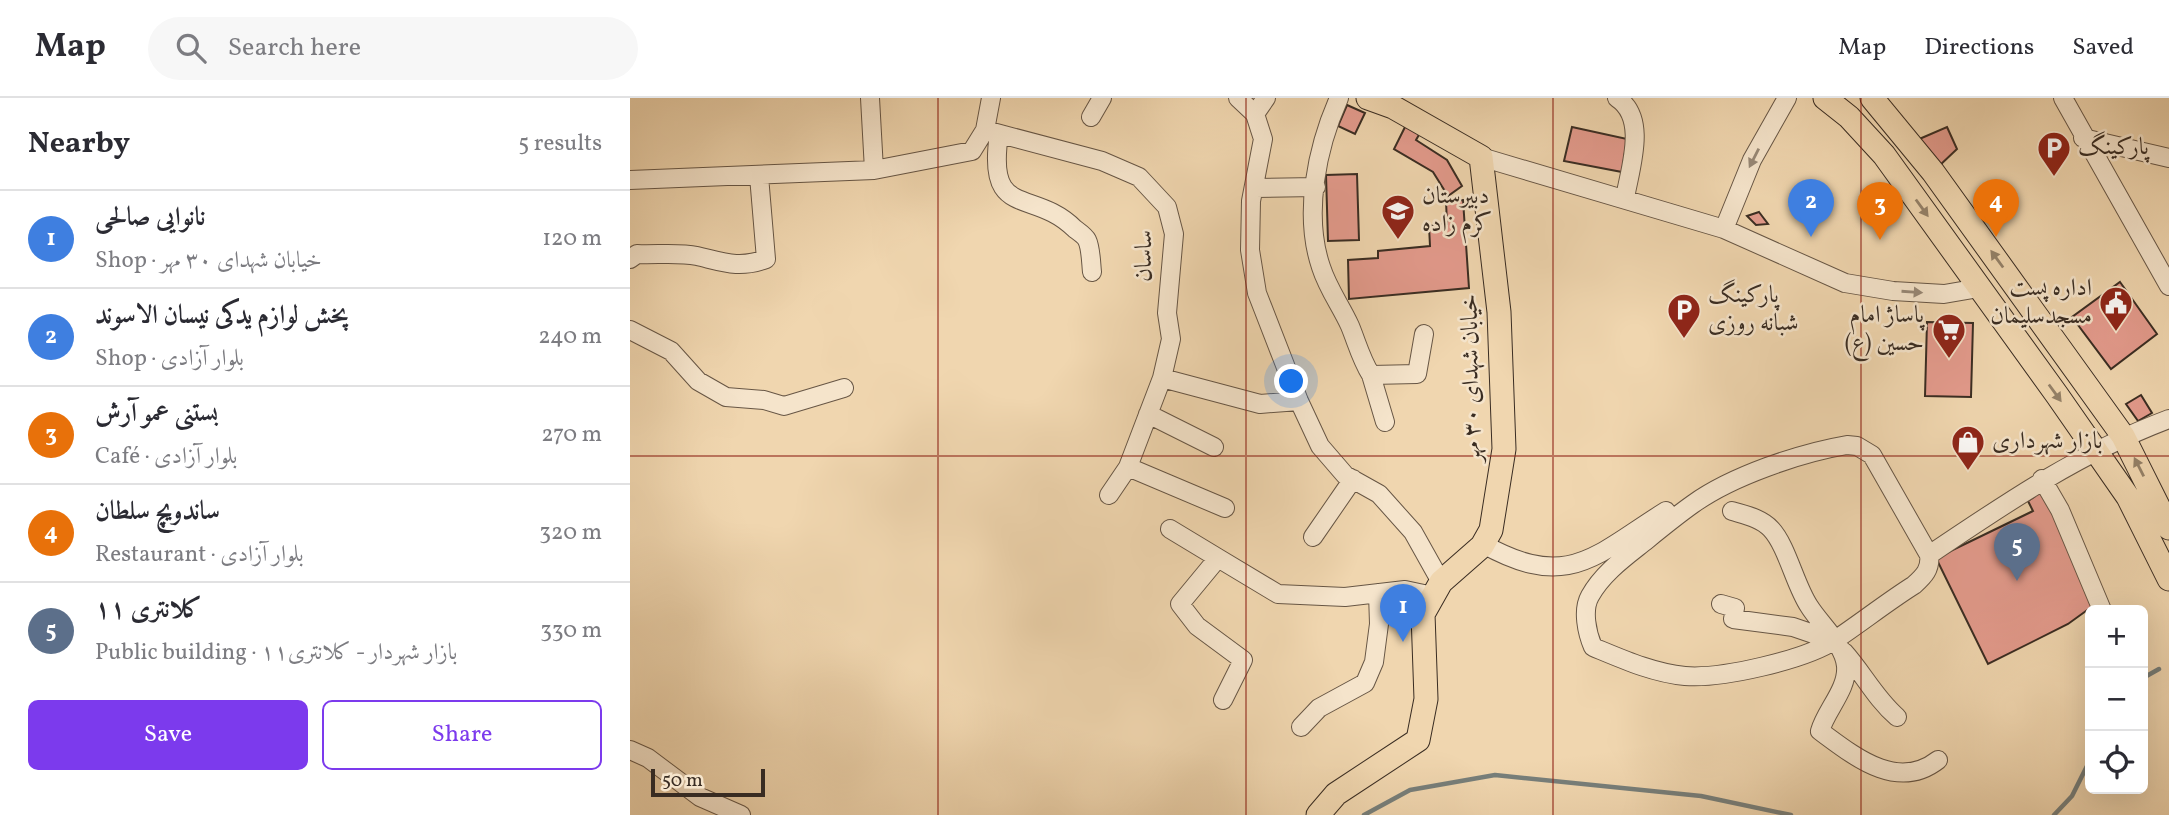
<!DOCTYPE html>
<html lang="en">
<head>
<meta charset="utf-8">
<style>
  :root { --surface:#fff; --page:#f7f7f7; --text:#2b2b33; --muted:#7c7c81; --line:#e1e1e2; --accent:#7c3aed }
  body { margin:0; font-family:Vollkorn,Amiri,serif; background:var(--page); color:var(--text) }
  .controls { position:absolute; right:21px; bottom:21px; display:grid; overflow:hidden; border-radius:10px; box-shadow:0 7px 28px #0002 }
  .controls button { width:63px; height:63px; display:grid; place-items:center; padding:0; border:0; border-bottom:2px solid var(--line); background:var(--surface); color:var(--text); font:35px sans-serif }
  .scale { position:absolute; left:21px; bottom:18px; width:114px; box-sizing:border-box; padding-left:7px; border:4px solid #392c22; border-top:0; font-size:19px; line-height:24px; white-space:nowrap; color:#392c22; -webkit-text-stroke:5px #f5e4cb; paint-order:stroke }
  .you { position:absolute; left:662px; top:284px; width:24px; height:24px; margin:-18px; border:5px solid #fff; border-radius:50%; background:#1a73e8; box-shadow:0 0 0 10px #1a73e833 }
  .badge { display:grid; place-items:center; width:46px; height:46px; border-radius:50%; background:var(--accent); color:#fff; font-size:23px; font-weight:700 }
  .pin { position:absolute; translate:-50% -58px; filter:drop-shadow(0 2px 4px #0008) }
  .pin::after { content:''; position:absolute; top:37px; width:24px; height:21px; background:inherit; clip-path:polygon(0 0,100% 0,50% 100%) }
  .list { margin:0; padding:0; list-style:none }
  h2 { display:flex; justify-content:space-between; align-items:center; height:91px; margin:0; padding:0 28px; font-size:30px }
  h2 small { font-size:23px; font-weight:400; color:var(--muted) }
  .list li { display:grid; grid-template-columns:46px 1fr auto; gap:21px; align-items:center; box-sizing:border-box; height:98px; padding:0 28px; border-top:2px solid var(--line) }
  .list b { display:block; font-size:26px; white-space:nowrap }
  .list p { margin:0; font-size:23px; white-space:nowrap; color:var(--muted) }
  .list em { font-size:23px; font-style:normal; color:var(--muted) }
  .actions { display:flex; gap:14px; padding:21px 28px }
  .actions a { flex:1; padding:16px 0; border:2px solid var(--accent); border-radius:10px; text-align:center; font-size:24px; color:var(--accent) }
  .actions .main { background:var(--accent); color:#fff }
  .icon { flex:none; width:38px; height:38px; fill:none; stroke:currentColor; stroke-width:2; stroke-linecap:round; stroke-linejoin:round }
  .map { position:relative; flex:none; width:1539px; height:717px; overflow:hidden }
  header { display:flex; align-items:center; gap:42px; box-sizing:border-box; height:98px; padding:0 35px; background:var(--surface); border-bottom:2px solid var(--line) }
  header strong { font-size:33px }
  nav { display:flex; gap:38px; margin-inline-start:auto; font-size:24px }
  .search { width:490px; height:63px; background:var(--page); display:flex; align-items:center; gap:18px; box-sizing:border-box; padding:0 24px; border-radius:38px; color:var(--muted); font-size:26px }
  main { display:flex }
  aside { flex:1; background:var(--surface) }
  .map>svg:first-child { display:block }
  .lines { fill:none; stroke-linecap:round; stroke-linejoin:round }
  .stream { stroke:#777f7b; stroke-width:4.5 }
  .building { fill:#e49b8d; stroke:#392c22; stroke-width:2 }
  .minor-casing { stroke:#675645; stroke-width:20 }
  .major-casing { stroke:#392c22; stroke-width:25 }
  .minor { stroke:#f5e4cb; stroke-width:18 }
  .major { stroke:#f0d6af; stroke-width:23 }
  .oneway { fill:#978876 }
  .oneway2 { fill:#948168 }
  .grid { fill:none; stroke:#8f2418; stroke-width:2; stroke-opacity:0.55 }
  .labels { text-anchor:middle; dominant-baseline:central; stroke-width:5; stroke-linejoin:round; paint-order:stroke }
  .poi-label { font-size:24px; fill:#392c22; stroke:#f5e4cb; text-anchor:start }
  .street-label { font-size:24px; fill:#392c22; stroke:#f5e4cb }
</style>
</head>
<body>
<header>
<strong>Map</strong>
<div class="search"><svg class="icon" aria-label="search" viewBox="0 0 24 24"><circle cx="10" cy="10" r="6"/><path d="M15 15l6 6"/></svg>Search here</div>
<nav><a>Map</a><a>Directions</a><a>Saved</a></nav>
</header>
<main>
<aside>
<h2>Nearby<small>5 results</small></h2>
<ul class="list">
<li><span class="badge" style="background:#3f7fe0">1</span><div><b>نانوایی صالحی</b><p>Shop · خیابان شهدای ۳۰ مهر</p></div><em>120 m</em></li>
<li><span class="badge" style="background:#3f7fe0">2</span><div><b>پخش لوازم یدکی نیسان الاسوند</b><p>Shop · بلوار آزادی</p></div><em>240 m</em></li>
<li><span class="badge" style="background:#e8710a">3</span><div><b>بستنی عمو آرش</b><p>Café · بلوار آزادی</p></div><em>270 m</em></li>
<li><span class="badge" style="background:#e8710a">4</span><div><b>ساندویچ سلطان</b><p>Restaurant · بلوار آزادی</p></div><em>320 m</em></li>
<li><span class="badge" style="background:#5c6f8a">5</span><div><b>کلانتری ۱۱</b><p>Public building · بازار شهردار - کلانتری۱۱</p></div><em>330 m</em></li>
</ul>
<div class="actions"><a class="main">Save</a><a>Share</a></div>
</aside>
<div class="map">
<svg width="1539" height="717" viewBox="0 0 1539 717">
  <rect width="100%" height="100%" fill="#f0d6af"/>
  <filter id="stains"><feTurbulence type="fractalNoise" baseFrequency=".00286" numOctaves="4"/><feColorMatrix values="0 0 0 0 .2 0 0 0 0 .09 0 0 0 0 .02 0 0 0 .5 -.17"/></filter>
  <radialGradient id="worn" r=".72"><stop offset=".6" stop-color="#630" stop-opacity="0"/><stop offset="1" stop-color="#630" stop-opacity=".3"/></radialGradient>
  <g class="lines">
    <path class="stream" d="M1513,580L1529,571
      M734,717L780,692L865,677L1071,698L1161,717
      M1424,717L1442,698L1460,662"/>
  </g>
  <path class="building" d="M717,7L735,15L725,36L708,28Z
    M776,27L790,35L786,42L817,62L832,88L818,98L803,74L764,51Z
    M942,29L997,41L992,74L934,63Z
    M1317,29L1327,51L1308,69L1287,42Z
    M727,76L729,142L698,143L696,77Z
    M833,102L839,190L719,201L718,162L748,160V153L800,148L799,128L817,126L816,103Z
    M1129,114L1138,126L1126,127L1117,118Z
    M1490,184L1527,236L1481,271L1442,219Z
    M1297,224L1343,225L1341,299L1295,298Z
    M1511,297L1522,315L1508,323L1496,306Z
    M1412,391L1467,505L1438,526L1358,566L1306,460L1403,413L1398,403L1404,399L1402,396Z"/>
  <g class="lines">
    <defs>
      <path id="minor" d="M240,0L244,72
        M608,0L625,16L633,41L621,103L620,152L627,195L669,303L690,348L715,377L749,396L783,434L811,484
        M709,0C687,49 673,116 691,169C698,191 711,208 720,228C727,245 731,261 741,277L787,276L794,236
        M987,0C1018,20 1000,70 995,100
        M1433,0L1539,188
        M625,16L636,0
        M461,19L472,0
        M355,32L472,63L509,79L537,109L544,136L537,215L541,241L532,280L498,369L479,397
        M369,36C356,123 403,89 445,131C449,134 455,138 457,142C461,150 461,165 462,174
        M1453,40L1539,60
        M851,59L1094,131L1215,185L1263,193L1314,196L1349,190
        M0,82L244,72L342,53L355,32L361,0
        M625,90L686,89
        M1094,131L1122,62L1157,0
        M0,161L7,156C26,157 48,154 67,158C93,164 109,171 136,161L129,78
        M0,232L41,253L68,283L96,299L134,302L154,308L214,290
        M741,277L755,324
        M532,280L630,306L669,303
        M518,316L584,349
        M1217,347L1227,348L1242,357L1299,457C1301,471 1294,478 1284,487C1257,504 1232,524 1205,542C1175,562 1091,581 1055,578C1023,575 992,561 963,549C957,535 952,512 960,498C972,476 994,460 1013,445C1029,432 1046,418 1063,406C1102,378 1170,355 1217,347Z
        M498,369L595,410
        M1412,381L1430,412L1472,512
        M1102,413C1115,417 1131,420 1141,431C1157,448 1165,487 1179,508C1190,526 1214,546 1216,568C1218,591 1196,612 1190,633C1224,658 1267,694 1308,662
        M540,431L588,460
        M683,439L723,381
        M853,446C939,494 965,457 1036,413
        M1299,457C1376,405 1451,354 1539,321
        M1091,506L1105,510L1103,521L1163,529L1204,543
        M1214,554C1233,575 1245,600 1267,619
        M593,602L613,562L567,528L550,506L588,460L648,496L715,499L775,492L803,498
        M671,629L689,610L735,585L744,564L749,526L748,495
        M0,652L18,660L70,699L111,717"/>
      <path id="major" d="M1195,0L1219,19L1254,57L1427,297L1498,399L1539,481
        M1242,0L1303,74L1493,338L1539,430
        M688,717L706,696L788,642L796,601L793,516L811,484L852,448L861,432L874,351L869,214L851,59L763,9L738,0"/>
    </defs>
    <use href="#minor" class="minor-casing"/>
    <use href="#major" class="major-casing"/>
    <use href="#minor" class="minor"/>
    <use href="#major" class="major"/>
  </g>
  <defs><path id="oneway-solid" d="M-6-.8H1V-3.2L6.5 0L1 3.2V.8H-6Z" transform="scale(1.75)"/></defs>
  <g class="oneway">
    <use href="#oneway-solid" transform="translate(1124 60) rotate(117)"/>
    <use href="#oneway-solid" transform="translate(1282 194) rotate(4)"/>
  </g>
  <g class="oneway2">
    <use href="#oneway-solid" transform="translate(1292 110) rotate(54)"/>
    <use href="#oneway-solid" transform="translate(1367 161) rotate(-126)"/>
    <use href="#oneway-solid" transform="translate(1425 295) rotate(54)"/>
    <use href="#oneway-solid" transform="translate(1509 369) rotate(-117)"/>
  </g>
  <path class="grid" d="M308,0V717M616,0V717M923,0V717M1231,0V717M0,358H1539"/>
  <defs>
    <symbol id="parking-pin" viewBox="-11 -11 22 30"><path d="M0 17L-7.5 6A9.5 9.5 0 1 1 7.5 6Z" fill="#8f2418" stroke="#f5e4cb"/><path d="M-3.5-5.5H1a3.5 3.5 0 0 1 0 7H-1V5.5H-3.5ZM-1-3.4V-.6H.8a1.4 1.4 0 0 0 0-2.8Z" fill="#fff"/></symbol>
    <symbol id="school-pin" viewBox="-11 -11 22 30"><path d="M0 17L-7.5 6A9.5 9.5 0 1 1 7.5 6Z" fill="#8f2418" stroke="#f5e4cb"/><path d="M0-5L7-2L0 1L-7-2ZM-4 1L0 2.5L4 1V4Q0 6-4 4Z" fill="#fff"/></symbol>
    <symbol id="civic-pin" viewBox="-11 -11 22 30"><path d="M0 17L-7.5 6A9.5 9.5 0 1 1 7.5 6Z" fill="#8f2418" stroke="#f5e4cb"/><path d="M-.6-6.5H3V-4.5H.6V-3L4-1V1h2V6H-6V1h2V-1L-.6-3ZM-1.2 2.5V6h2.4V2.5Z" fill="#fff"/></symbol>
    <symbol id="supermarket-pin" viewBox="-11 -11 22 30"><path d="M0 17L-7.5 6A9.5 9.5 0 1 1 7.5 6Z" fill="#8f2418" stroke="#f5e4cb"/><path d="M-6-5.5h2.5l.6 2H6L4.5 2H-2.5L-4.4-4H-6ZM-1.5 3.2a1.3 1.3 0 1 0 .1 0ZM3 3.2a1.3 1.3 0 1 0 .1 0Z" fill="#fff"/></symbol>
    <symbol id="shop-pin" viewBox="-11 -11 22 30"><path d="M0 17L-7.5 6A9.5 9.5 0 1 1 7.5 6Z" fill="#8f2418" stroke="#f5e4cb"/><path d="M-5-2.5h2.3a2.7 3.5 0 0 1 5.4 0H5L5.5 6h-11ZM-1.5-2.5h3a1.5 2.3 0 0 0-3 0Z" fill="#fff"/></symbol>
  </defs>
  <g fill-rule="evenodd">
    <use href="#parking-pin" x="1405" y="31" width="38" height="52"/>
    <use href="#school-pin" x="749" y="94" width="38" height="52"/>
    <use href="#civic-pin" x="1467" y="186" width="38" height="52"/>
    <use href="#parking-pin" x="1035" y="193" width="38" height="52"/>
    <use href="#supermarket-pin" x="1300" y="213" width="38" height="52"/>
    <use href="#shop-pin" x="1319" y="325" width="38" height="52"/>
  </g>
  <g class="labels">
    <g class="poi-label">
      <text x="1448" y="50">پارکینگ</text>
      <text x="792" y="99">دبیرستان<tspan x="792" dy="28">کرم زاده</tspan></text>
      <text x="1462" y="191" text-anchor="end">اداره پست<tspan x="1462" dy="28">مسجدسلیمان</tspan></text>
      <text x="1078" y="198">پارکینگ<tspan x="1078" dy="28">شبانه روزی</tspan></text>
      <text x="1294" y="218" text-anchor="end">پاساژ امام<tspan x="1294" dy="28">حسین (ع)</tspan></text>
      <text x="1362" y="344">بازار شهرداری</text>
    </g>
    <g class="street-label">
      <text transform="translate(515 158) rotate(-89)">ساسان</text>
      <text transform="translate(842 280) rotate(-91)">خیابان شهدای ۳۰ مهر</text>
    </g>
  </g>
  <rect width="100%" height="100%" filter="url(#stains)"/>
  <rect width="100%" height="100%" fill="url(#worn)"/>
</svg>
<div class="controls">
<button>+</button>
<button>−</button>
<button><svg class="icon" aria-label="locate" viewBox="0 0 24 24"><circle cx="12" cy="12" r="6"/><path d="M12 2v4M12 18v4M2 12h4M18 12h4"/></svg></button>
</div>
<div class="scale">50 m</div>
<div class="you"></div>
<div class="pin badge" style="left:773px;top:544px;background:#3f7fe0">1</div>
<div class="pin badge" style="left:1181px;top:139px;background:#3f7fe0">2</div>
<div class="pin badge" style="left:1250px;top:142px;background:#e8710a">3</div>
<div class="pin badge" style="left:1366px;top:139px;background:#e8710a">4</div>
<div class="pin badge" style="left:1387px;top:483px;background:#5c6f8a">5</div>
</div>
</main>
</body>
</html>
